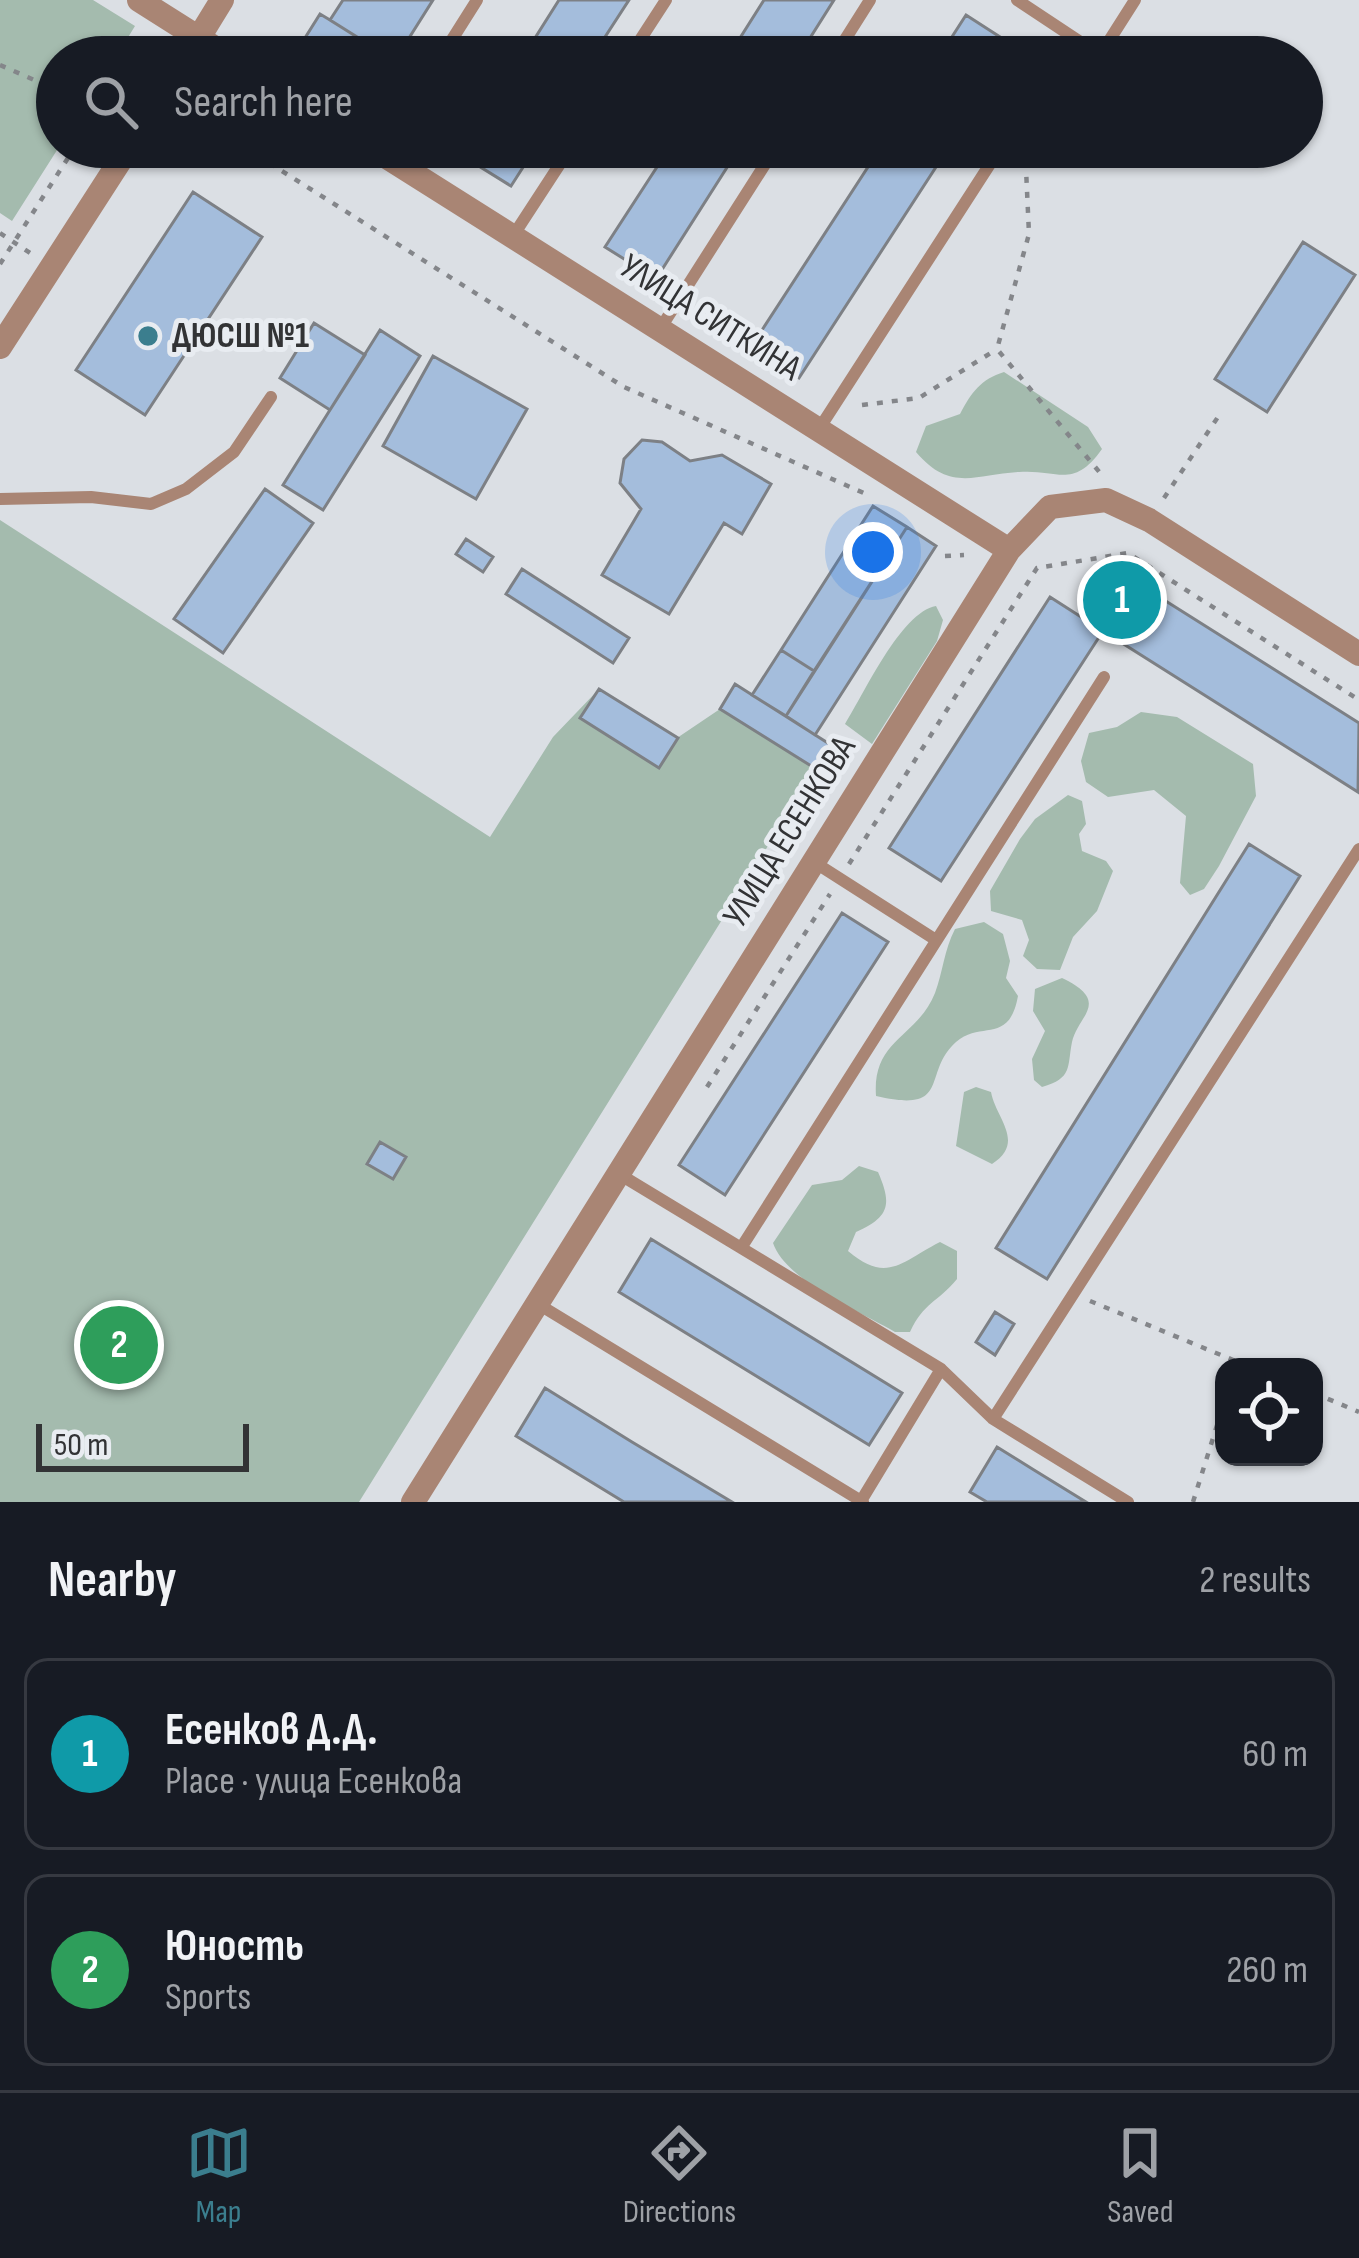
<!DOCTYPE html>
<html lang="en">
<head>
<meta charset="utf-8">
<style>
  :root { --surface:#171b24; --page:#242831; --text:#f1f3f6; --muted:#9ea1a6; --line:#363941; --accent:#3b7e8e }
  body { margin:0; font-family:"Sofia Sans Condensed",sans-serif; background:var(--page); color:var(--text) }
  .controls { position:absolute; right:36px; bottom:36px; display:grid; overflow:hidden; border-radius:24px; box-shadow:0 3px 9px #0004 }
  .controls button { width:108px; height:108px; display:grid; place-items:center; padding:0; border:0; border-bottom:3px solid var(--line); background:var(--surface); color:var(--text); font:60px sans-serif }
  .scale { position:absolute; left:36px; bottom:30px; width:213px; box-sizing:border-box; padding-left:12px; border:6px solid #323335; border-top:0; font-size:33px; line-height:42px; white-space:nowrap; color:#323335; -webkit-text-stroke:9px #e8ecf1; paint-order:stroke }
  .you { position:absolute; left:873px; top:552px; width:42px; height:42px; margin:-30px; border:9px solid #fff; border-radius:50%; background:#1a73e8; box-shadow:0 0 0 18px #1a73e833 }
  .badge { display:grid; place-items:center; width:78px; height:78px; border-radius:50%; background:var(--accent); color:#fff; font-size:39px; font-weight:700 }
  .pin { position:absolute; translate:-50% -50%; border:6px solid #fff; box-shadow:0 3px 12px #0006 }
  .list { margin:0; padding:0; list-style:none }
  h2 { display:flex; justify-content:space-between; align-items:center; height:156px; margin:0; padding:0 48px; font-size:51px }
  h2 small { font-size:39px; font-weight:400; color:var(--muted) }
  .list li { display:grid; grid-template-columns:78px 1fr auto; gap:36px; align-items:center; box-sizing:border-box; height:192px; margin:0 24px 24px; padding:0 24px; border:3px solid var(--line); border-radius:24px }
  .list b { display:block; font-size:45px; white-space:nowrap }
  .list p { margin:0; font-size:39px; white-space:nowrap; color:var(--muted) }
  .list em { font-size:39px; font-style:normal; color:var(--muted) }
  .icon { flex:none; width:66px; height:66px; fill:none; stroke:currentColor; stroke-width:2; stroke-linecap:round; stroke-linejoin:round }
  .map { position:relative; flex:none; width:1359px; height:1502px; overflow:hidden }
  .search { position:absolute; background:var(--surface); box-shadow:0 3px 9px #0004; left:36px; right:36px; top:36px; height:132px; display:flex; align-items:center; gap:30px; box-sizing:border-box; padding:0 42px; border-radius:66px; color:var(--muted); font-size:45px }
  .sheet { height:588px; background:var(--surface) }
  nav { display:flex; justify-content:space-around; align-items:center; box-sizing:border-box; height:168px; border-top:3px solid var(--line); background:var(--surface); font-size:33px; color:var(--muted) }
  nav a { display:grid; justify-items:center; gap:6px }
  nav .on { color:var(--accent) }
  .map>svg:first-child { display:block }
  .green { fill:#a4bbae }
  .building { fill:#a4bddc; stroke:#7d8085; stroke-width:3 }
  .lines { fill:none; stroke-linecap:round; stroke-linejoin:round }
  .path { stroke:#84868a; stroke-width:4.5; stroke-dasharray:6 9; stroke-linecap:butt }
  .lane { stroke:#a98574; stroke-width:12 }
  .street { stroke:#a98574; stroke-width:24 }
  .poi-dot { fill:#3b7e8e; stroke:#e8ecf1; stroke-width:4.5 }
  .labels { text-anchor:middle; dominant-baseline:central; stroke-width:10; stroke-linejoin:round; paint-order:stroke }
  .street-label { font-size:36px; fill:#323335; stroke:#e8ecf1 }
  .poi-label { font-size:36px; font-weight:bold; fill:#323335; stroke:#e8ecf1; text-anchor:start }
</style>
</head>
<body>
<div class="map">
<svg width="1359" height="1502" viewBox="0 0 1359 1502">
  <rect width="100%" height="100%" fill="#dbdfe4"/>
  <path class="green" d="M0,0H93L135,26L116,57H57L59,147L12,221L0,213Z
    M1004,372L1088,427L1102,449C1073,490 1058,469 1019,472C974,475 950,492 916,452L926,426L960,414C971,393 981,379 1004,372Z
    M0,520L490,837L553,737L599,689L677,738L720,709L816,769L359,1502H0Z
    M936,606L943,620L937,641L872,744L845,724C864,694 901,612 936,606Z
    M1141,712L1177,717L1253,764L1256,796L1219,866L1204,889L1190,895L1180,883L1186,816L1154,790L1108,797L1086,782L1081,761L1089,733L1117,727Z
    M1068,795L1082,801L1086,824L1079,834L1082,851L1106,861L1113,871L1097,911L1073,937L1060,970L1037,969L1023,956L1029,940L1022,920L991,911L990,891L1020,839L1035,819Z
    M984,922L1003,934L1010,961L1006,978L1018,996C1009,1045 982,1020 956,1042C921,1073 953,1114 876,1096C872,1039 917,1038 935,993C943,972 944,950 955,929Z
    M1062,978C1112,1002 1078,1015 1072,1042C1067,1067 1073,1078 1042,1087L1034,1080L1032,1059L1045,1031L1033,1011L1035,989Z
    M976,1087L991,1092C996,1119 1026,1142 992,1164L956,1146L964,1092Z
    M859,1166L878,1172C892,1204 890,1217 856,1232L848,1251C887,1284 901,1262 940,1242L957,1251V1279C937,1303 924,1302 910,1332H895C861,1312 786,1281 773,1243L812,1185L842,1180Z"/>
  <path class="building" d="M343,0H433L397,57H389L330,20Z
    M559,0H629L592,57H523Z
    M764,0H834L798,57H728Z
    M320,14L330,20L389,57H293Z
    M966,15L1014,46L1007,57H939Z
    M466,147H536L511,186L461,155Z
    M670,147H740L656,279L605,247Z
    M881,147H949L799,378L751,347Z
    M193,192L262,237L145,415L76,370Z
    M1303,242L1355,275L1267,412L1215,379Z
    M314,323L365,355L330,410L280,378Z
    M380,330L420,356L323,510L283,485Z
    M433,356L527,409L476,499L383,446Z
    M642,440L662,442L690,461L722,455L771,484L742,534L724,523L669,614L602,575L641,509L620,483L624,459Z
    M265,489L313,523L223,653L174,619Z
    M873,506L907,527L814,671L781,650Z
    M907,527L936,546L815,735L786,716Z
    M466,539L493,557L483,572L456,554Z
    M522,569L629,638L613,663L506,594Z
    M1134,581L1359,723L1358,792L1103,631Z
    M1050,597L1103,631L941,881L889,848Z
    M781,650L814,671L786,716L752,695Z
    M735,684L831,745L816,769L720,709Z
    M599,689L678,738L659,768L580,718Z
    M1249,844L1300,876L1047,1279L996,1248Z
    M842,913L888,942L725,1195L679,1165Z
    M380,1142L406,1157L393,1179L367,1164Z
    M651,1239L902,1393L869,1445L619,1292Z
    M995,1312L1014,1324L995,1355L976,1342Z
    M545,1388L632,1442L732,1502H624L516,1436Z
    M997,1447L1034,1470L1086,1502H987L970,1492Z"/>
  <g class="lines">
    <path class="path" d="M132,57L147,34
      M0,65L57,90
      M244,147L624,387L866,494
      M1025,147L1029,234L997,349L1101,474
      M0,233L30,253
      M0,264L75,147
      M862,405L919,398L997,349
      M1164,498L1222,411
      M945,556L964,555
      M849,864L1037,568L1128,553L1359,700
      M707,1087L830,894
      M1090,1301L1250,1367
      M1314,1393L1359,1412
      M1193,1502L1224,1403"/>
    <path class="lane" d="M1017,0L1100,55L1135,0
      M441,57L477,0
      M629,57L666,0
      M834,57L870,0
      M1059,57L1072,37
      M513,236L571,147
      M660,329L776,147
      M819,429L1001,147
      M0,499L91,497L151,504L186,489L234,452L271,397
      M814,862L936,940
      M619,1174L941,1369L993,1419
      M741,1248L1104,677
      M538,1304L863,1502
      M861,1501L941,1369
      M1128,1502L993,1419L1359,849"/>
    <path class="street" d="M139,0L229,57
      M187,57L222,0
      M371,147L1009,550
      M0,347L129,147
      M413,1502L1009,550L1050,507L1106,500L1149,520L1359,654"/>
  </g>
  <circle class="poi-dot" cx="148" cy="336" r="12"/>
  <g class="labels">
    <g class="street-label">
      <text transform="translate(710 318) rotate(32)">УЛИЦА СИТКИНА</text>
      <text transform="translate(790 832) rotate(-58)">УЛИЦА ЕСЕНКОВА</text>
    </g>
    <g class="poi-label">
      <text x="172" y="336">ДЮСШ №1</text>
    </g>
  </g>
</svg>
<div class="controls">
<button><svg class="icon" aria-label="locate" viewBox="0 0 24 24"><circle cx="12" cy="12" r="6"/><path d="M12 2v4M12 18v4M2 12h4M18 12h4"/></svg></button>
</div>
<div class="scale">50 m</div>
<div class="you"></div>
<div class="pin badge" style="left:1122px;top:600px;background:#0f9aa8">1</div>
<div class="pin badge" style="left:119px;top:1345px;background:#2e9e5b">2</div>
<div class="search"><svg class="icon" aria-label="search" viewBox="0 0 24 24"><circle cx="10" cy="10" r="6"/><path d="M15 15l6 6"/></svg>Search here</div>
</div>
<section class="sheet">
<h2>Nearby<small>2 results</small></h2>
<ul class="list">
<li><span class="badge" style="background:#0f9aa8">1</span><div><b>Есенков Д.Д.</b><p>Place · улица Есенкова</p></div><em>60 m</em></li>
<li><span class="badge" style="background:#2e9e5b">2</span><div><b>Юность</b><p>Sports</p></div><em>260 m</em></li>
</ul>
</section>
<nav>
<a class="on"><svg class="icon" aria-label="map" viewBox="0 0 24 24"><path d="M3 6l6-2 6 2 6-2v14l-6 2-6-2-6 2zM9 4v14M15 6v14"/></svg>Map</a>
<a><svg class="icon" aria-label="directions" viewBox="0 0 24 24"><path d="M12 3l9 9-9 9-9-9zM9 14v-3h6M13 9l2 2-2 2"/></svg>Directions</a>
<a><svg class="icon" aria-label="saved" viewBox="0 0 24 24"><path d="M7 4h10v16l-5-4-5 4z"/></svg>Saved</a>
</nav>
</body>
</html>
